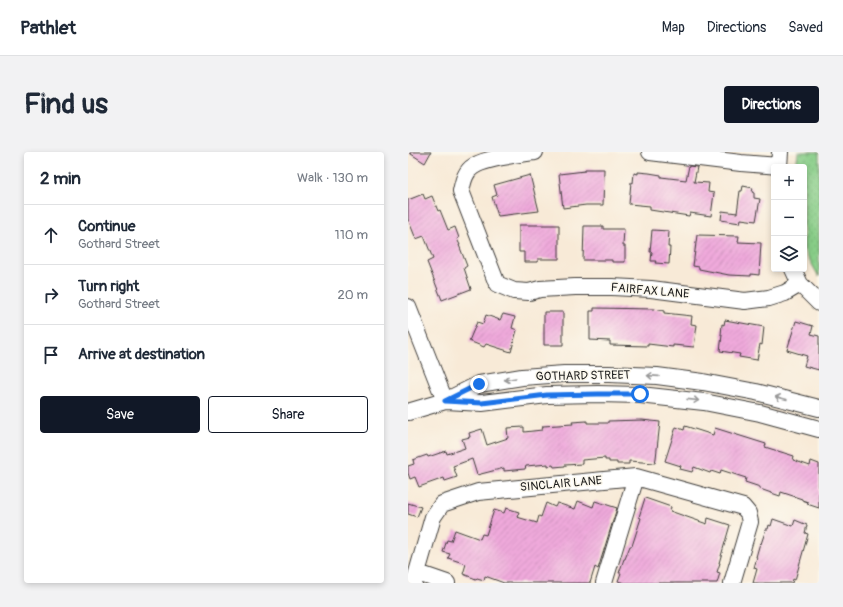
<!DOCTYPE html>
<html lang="en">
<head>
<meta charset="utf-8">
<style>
  :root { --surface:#fff; --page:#f2f2f3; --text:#1f2937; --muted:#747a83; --line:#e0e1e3; --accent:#111827 }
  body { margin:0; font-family:Pangolin,sans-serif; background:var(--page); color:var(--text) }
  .controls { position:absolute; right:12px; top:12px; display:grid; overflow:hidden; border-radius:4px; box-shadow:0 2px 6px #0003 }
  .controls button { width:36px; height:36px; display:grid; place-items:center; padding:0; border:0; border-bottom:1px solid var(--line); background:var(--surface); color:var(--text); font:20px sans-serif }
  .stop { position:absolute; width:12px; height:12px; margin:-9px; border:3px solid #1a73e8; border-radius:50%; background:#fff }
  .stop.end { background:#1a73e8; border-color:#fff; box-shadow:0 1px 4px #0008 }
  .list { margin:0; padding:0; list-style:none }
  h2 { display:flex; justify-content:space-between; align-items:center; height:52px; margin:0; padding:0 16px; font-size:17px }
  h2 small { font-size:13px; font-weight:400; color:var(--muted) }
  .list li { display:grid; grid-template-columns:26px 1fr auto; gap:12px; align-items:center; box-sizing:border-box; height:60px; padding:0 16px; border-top:1px solid var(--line) }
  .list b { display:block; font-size:15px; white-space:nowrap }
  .list p { margin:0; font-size:13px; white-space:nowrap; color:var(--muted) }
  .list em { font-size:13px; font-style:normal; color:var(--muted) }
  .actions { display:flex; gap:8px; padding:12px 16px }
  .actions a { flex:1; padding:9px 0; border:1px solid var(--accent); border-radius:4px; text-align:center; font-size:14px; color:var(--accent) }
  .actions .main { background:var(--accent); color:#fff }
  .icon { flex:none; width:22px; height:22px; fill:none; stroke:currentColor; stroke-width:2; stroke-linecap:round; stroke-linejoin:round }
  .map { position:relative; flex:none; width:411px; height:431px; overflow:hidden; border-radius:4px }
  header { display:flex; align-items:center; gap:24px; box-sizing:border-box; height:56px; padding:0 20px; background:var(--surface); border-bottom:1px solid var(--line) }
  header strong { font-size:19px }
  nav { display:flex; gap:22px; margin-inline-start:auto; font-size:14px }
  .intro { display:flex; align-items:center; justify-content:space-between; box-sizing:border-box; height:96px; padding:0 24px }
  h1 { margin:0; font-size:28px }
  .button { padding:10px 18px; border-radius:4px; background:var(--accent); color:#fff; font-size:14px; font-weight:700 }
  main { display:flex; gap:24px; padding:0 24px }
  aside { flex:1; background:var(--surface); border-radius:4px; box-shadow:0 2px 6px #0003 }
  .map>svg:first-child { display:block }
  .park { fill:url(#park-dots); stroke:#527552 }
  .building { fill:url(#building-hatch) }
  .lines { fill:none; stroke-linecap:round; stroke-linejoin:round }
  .minor-casing { stroke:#3d3b38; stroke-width:18 }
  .minor { stroke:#fff; stroke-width:16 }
  .oneway { stroke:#999 }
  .route { stroke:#1a73e8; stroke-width:5 }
  .labels { text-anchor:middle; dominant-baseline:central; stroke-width:3; stroke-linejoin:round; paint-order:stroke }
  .street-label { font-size:12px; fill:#1c1c1c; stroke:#fbf7ec }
</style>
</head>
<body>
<header>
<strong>Pathlet</strong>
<nav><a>Map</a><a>Directions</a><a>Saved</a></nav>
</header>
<div class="intro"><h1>Find us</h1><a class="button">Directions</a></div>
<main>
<aside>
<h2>2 min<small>Walk · 130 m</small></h2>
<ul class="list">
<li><svg class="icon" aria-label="ahead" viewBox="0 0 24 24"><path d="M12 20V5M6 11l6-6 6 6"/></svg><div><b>Continue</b><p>Gothard Street</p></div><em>110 m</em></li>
<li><svg class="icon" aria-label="right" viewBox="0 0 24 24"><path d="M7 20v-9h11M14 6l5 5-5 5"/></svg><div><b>Turn right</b><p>Gothard Street</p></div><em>20 m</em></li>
<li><svg class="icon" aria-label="arrive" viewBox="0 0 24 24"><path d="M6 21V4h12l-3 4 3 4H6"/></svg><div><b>Arrive at destination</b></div></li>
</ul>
<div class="actions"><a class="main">Save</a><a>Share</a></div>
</aside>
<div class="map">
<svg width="411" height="431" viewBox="0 0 411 431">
  <defs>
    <pattern id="park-dots" width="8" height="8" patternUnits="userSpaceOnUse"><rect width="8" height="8" fill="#88ce88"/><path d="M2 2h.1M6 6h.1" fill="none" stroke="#75b075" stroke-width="1.8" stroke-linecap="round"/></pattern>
    <pattern id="building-hatch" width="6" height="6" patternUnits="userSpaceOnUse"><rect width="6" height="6" fill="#efa9db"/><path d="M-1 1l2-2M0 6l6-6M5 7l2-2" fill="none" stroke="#cc91bb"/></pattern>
  </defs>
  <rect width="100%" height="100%" fill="#fbf7ec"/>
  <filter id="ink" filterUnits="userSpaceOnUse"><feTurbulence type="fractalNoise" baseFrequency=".025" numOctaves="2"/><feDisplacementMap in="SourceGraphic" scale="8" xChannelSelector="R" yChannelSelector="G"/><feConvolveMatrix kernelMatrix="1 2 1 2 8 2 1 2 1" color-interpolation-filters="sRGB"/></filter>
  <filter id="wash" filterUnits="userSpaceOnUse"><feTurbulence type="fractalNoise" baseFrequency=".012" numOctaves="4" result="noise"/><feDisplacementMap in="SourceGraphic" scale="16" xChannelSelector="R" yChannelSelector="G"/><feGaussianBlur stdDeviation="0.9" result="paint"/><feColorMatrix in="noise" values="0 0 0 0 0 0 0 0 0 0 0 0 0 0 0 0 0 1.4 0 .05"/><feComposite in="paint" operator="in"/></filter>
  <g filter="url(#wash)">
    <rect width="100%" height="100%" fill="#f8ead7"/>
    <path class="park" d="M390,0H411V125L396,98V15H388Z"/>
    <g id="blocks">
      <path class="building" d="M0,0H23L17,11Z
        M281,14L289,15L286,30L301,31L300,40L306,41L303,64L282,61L281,64L242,58V54L221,52L223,30L225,31L226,21L230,22V20L241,21L253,23V25L278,28Z
        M177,17H196L195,53H178L155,56L151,22L177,19Z
        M122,23L131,59L90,64L84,45L89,43L86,33Z
        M335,34L345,36L344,40L346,41V46L352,47L348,69L333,67L332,71L313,68L314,59L329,61L332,39H334Z
        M15,42L17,47L24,44L30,59L32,58L40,78L47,75L51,86L49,87L52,93H51L59,114L56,116L63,137L34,148L19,110L25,107L16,84L8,87L0,67V48Z
        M111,73H151V107H130V110H116V100H111Z
        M176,74H195V77H216L215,94H217V110H204V108H175Z
        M244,78L261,79L260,95H262L261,112L247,111L248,109H243L244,100H242Z
        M289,83L331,84L330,90L353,91L351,123L343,122V124L321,123L291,117V115L285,114Z
        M186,156L246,157L256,159V161L284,164L283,172L289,173L286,195L265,193V195L240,192V194L202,193V189L182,188V159H186Z
        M136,160H155V193H136Z
        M95,162L107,165L104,176L109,178L103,200L78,192L76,195L61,189L69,170L75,172L78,163L92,168Z
        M317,168L356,175L354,193L352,192L349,208L331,205L332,202L312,199L314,183H313L314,172L316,173Z
        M388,169L405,174L403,182L411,184V218L396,214L399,204L379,198Z
        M234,268L252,270L248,306L247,311L221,309V312H209V310H201V308H197V306L174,308V312L157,313V314L146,315L145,313L140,314V312L118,314L117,317L96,319V316L69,323L64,307L45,314L49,325L37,329L36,326L11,335L7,325L2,327L0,321V314L6,312L5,308L19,303L20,305L38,299L39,302L57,296L54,287L62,285L61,281L74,277L79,293L100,286L99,276L116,275V280L134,278L135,274L165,272L164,270L179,269V271H200V269Z
        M277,274L305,283L307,276L358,292L357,295L386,304L385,308L402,314L403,309L411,312V356L399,352L400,350L394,348V347L373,340L372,344L352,337V335L337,330L338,326L313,318L312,322L303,319L302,321L286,315L284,320L272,317L273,314L257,309L268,275L276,278Z
        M237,346L263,355L262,359L299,372L300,366L322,373L311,411H312L309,420L312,421L309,431H216L210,429L213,421H211L216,407H217L222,394H224L233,366L231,365Z
        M170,349L185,355L187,349L209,356L190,417L187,415L182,431H96L77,424L76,428L69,426L68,427L55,422L58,412L40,406L42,402L35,400L39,388L43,389L47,378L72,387L74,382L78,383L86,358L96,361L98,356L111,360L109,365L129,371L131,364L133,365L138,351L147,355L149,351L167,357Z
        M0,351L13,355L9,365L0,362Z
        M365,367L385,374L387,368L399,373L397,381L400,382L387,428L385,427L384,431H345L349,417L346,416L349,405H348L352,391L353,392L358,377H360L361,373L363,374Z"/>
    </g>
  </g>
  <g filter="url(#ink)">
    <use href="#blocks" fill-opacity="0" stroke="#3d3b38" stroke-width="1"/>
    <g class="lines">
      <defs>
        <path id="minor" d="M127,0C112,2 78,6 66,14C57,19 55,30 53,39L89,132L106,139L121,140L132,137L167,135H204L243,137L337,149L361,146L377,141L392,132
          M242,0L333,11L371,14
          M371,15L372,0
          M385,117L392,132L411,151
          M0,155L37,249
          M38,249L74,251L139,243L190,242L232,243L296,250L352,261L411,277
          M0,260L37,249L71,232L114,225L156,222H201L249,224L295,230L348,240L411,256
          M10,421L39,431
          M6,431L25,365L34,352L70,340L228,325L335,355L340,361L342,370L324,431
          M196,431L228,325"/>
      </defs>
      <use href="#minor" class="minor-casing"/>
      <use href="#minor" class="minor"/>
    </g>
    <defs><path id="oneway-shaft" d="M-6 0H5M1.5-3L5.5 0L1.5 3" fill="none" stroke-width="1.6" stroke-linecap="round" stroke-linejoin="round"/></defs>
    <g class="oneway">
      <use href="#oneway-shaft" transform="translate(245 224) rotate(-176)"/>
      <use href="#oneway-shaft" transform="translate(102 227) rotate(171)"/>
      <use href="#oneway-shaft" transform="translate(373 246) rotate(-166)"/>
      <use href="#oneway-shaft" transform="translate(285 248) rotate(6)"/>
    </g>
  </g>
  <g class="lines" filter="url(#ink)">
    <path class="route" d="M71,232L37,249L74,251L139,243L190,242H232"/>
  </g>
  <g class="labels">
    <g class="street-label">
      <text transform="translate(242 139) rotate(5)">FAIRFAX LANE</text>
      <text transform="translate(175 224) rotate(-1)">GOTHARD STREET</text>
      <text transform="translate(153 332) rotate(-5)">SINCLAIR LANE</text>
    </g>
  </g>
</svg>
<div class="controls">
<button>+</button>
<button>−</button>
<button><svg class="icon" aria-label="layers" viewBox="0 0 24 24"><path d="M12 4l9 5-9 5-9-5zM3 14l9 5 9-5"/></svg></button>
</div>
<div class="stop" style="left:232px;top:242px"></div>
<div class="stop end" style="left:71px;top:232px"></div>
</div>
</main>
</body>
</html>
